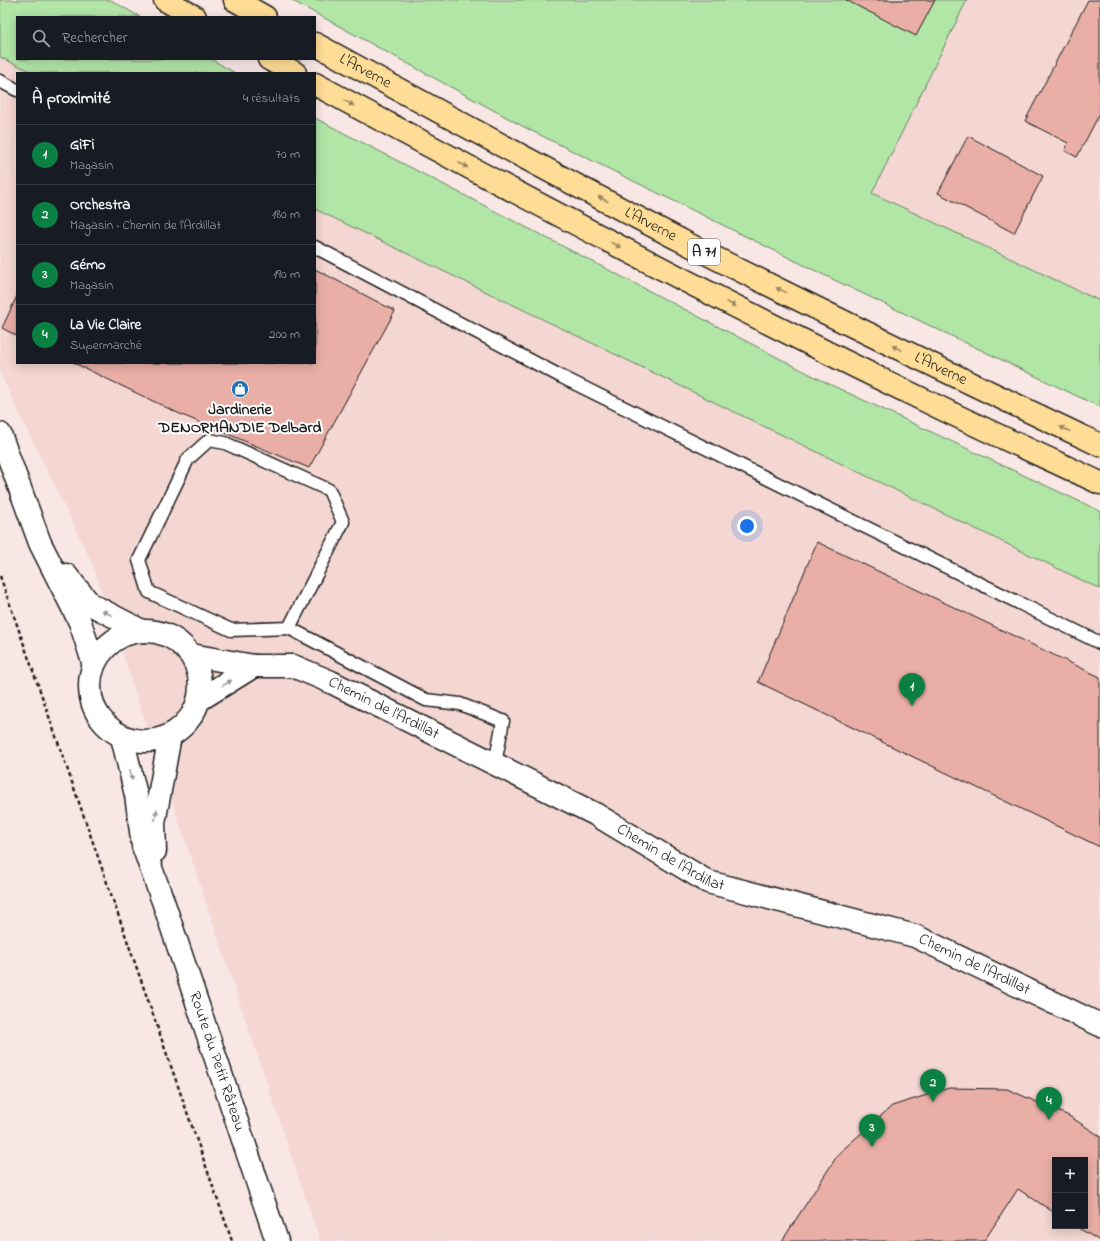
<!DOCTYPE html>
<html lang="fr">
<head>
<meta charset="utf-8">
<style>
  :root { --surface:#171b24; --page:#20242c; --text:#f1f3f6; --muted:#9ea1a6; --line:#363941; --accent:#0b8043 }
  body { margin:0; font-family:"Indie Flower",sans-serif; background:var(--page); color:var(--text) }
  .controls { position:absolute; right:12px; bottom:12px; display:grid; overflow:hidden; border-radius:0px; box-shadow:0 2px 10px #0003 }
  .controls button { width:36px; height:36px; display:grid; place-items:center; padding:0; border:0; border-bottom:1px solid var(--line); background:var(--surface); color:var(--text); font:20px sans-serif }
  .you { position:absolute; left:747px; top:526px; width:14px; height:14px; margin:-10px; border:3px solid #fff; border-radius:50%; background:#1a73e8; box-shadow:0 0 0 6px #1a73e833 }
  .badge { display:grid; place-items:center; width:26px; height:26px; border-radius:50%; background:var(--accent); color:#fff; font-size:13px; font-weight:700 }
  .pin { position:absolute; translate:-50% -33px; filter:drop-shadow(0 1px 2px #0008) }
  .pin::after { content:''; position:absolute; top:21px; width:14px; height:12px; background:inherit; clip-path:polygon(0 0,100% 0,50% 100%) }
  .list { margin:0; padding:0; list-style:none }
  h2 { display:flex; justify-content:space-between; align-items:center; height:52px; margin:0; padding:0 16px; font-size:17px }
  h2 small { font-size:13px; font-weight:400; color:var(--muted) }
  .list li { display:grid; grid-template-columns:26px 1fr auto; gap:12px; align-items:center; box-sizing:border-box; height:60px; padding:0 16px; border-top:1px solid var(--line) }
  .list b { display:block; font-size:15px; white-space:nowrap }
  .list p { margin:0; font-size:13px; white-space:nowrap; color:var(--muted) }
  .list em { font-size:13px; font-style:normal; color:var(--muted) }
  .icon { flex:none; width:22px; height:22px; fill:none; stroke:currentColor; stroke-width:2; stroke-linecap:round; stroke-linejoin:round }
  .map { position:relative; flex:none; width:1100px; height:1241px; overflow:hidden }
  .search { position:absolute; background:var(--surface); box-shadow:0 2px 10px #0003; left:16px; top:16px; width:300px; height:44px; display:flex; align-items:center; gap:10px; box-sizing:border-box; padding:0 14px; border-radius:0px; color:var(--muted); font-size:15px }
  .panel { position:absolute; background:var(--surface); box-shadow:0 2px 10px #0003; left:16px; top:72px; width:300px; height:292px; border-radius:0px }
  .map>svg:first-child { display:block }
  .built { fill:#f4d6d2; fill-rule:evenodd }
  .green { fill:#b2e6a7; stroke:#678162 }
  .building { fill:#e9afa7; stroke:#1c1c1c }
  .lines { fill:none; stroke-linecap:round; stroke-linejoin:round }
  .lane-casing { stroke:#1c1c1c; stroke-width:15 }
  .street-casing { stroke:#1c1c1c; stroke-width:25 }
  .secondary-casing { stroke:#1c1c1c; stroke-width:25 }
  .highway-casing { stroke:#1c1c1c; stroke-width:25 }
  .path { stroke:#1c1c1c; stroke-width:2.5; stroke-dasharray:4 3; stroke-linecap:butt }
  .lane { stroke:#fff; stroke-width:12 }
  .street { stroke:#fff; stroke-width:22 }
  .secondary { stroke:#fff; stroke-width:22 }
  .highway { stroke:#ffdd96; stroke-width:22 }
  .oneway { fill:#99865f }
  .oneway2 { fill:#999 }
  .labels { text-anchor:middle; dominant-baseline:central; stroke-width:4; stroke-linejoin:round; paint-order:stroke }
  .shield { fill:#fff; stroke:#606060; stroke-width:1 }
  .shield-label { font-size:15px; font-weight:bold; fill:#1c1c1c }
  .street-label { font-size:16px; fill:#1c1c1c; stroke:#fff }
  .poi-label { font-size:16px; font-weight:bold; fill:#1c1c1c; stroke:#fff }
</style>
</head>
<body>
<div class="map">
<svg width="1100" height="1241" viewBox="0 0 1100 1241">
  <rect width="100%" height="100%" fill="#f8e7e5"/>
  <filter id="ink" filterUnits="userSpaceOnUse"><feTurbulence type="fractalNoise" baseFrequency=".025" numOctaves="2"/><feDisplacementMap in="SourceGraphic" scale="8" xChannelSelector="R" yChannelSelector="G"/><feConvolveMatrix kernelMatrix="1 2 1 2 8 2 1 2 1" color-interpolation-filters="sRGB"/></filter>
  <g filter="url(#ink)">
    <path class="built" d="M967,0H1100V301L871,193Z
      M0,55L37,73H17V363H315V204L1100,575V1241H320L92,563L0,373ZM1055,1160H1085V1226H1055Z"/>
    <path class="green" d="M0,0H111L140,17H17V59H211L235,73H34L0,57Z
      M291,0H967L872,193L1100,301V407L824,275L528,129Z
      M315,118L827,383L1100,511V589L315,209Z"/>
    <path class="building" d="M846,0H935L916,36Z
      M1088,0H1100V113L1077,157L1065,151L1068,143L1025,121Z
      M968,136L1043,176L1014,233L938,193Z
      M315,269L395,311L309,468L182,415L74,363H315Z
      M17,296V336L2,328Z
      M817,542L1100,677V847L758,682Z
      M949,1088L1007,1089L1069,1116L1100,1136V1241L1075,1226H1085V1160H1055V1213L1018,1189L984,1241H782L839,1153L892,1106Z"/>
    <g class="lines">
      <defs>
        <path id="lane" d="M0,81L17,90
          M315,247L562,377L1100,643
          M289,628L231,630L149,592L139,560L188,459L209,440L225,443L329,490L343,522L289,628L426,700L460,704L503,721L495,764"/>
        <g id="street">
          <path id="s1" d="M191,655L254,666H293L331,682L595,814L708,882L915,936L1100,1025"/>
          <path d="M199,700L254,666"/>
        </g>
        <g id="secondary">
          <path d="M0,434L40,543L80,622L94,665"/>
          <path d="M66,575L90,604L142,631"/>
          <circle cx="145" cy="686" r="55"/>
          <path id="s2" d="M122,737L136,795L143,846L164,904L277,1241"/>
          <path d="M155,851L154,823L170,736"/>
        </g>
        <g id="highway">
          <path d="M165,0L195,17"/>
          <path d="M235,0L265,17"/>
          <path id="s3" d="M315,44C440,112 564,180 690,245C825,314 963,380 1100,445"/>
          <path d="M269,59L295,73"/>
          <path d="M315,84C517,194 721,302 928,402C985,430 1043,456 1100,483"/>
        </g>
      </defs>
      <use href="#lane" class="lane-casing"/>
      <use href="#street" class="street-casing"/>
      <use href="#secondary" class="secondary-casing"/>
      <use href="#highway" class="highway-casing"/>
      <path class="path" d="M0,576L232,1241"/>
      <use href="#lane" class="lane"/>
      <use href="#street" class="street"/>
      <use href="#secondary" class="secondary"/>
      <use href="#highway" class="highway"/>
    </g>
    <defs><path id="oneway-solid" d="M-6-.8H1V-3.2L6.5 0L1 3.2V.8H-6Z"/></defs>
    <g class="oneway">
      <use href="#oneway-solid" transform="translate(349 103) rotate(29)"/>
      <use href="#oneway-solid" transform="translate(463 165) rotate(29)"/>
      <use href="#oneway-solid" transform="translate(603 199) rotate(-152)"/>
      <use href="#oneway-solid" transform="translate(616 245) rotate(28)"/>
      <use href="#oneway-solid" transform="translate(781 290) rotate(-154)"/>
      <use href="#oneway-solid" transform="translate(731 304) rotate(27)"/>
      <use href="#oneway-solid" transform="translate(897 348) rotate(-154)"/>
      <use href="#oneway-solid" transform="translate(1065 429) rotate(-155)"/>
    </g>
    <g class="oneway2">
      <use href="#oneway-solid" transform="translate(107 613) rotate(-153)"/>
      <use href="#oneway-solid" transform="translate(227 683) rotate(-32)"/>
      <use href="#oneway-solid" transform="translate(131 775) rotate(77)"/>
      <use href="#oneway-solid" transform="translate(156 815) rotate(-80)"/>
    </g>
  </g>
  <defs>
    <symbol id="shop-disc" viewBox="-11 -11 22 22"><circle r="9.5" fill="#1f6fb2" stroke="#fff"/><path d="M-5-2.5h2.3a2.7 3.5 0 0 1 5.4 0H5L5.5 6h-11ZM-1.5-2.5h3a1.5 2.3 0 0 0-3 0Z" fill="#fff"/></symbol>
  </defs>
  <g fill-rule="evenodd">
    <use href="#shop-disc" x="230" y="379" width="20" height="20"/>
  </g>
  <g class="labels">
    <rect class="shield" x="688" y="239" width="32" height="26" rx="3"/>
    <g class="shield-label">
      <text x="704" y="252">A 71</text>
    </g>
    <g class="street-label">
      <text stroke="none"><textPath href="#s3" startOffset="57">L'Arverne</textPath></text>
      <text stroke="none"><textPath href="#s3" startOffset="381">L'Arverne</textPath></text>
      <text stroke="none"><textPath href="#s3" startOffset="705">L'Arverne</textPath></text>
      <text stroke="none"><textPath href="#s1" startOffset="203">Chemin de l'Ardillat</textPath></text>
      <text stroke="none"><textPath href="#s1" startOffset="527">Chemin de l'Ardillat</textPath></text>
      <text stroke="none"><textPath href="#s1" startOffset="851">Chemin de l'Ardillat</textPath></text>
      <text stroke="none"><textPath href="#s2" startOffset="339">Route du Petit Râteau</textPath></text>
    </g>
    <g class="poi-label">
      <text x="240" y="410">Jardinerie<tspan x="240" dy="18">DENORMANDIE Delbard</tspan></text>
    </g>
  </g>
</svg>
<div class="controls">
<button>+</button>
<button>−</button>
</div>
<div class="you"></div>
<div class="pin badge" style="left:912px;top:706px">1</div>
<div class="pin badge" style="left:933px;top:1102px">2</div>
<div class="pin badge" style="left:872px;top:1147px">3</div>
<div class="pin badge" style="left:1049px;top:1120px">4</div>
<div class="search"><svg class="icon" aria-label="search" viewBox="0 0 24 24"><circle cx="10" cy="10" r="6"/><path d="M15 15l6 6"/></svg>Rechercher</div>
<section class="panel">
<h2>À proximité<small>4 résultats</small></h2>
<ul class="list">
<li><span class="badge">1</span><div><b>GiFi</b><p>Magasin</p></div><em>70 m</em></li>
<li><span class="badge">2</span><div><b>Orchestra</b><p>Magasin · Chemin de l'Ardillat</p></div><em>180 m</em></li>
<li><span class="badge">3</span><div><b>Gémo</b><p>Magasin</p></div><em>190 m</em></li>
<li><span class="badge">4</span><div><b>La Vie Claire</b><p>Supermarché</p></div><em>200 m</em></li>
</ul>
</section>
</div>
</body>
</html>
